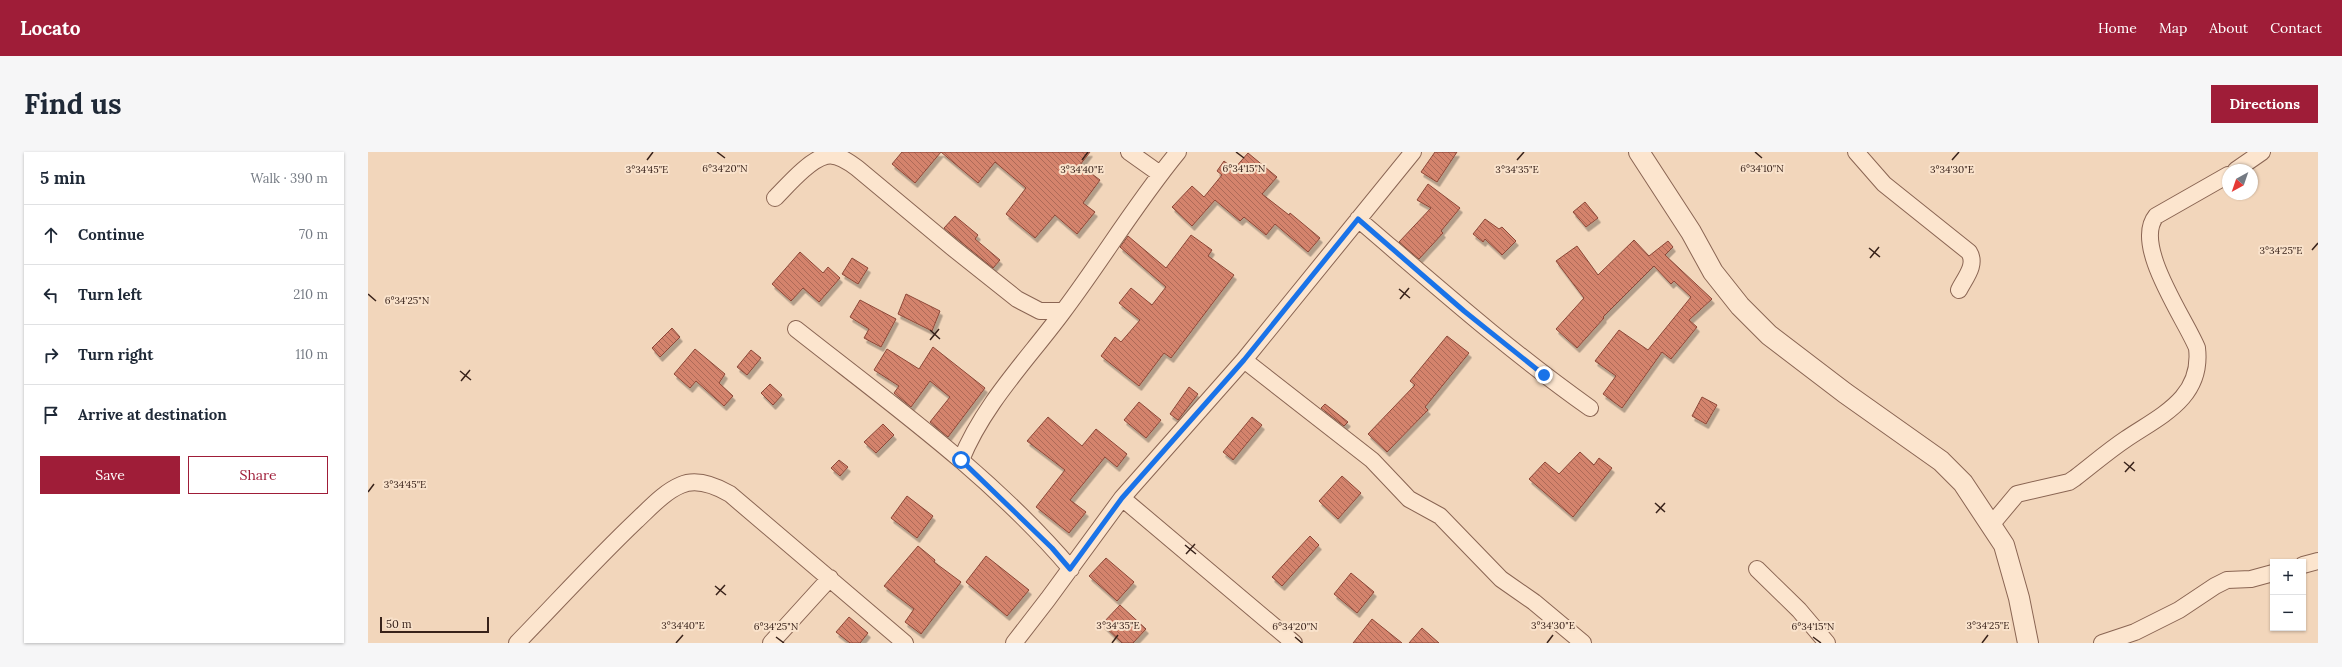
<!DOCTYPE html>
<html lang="en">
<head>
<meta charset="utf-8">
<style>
  :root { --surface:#fff; --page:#f6f6f7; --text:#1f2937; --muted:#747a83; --line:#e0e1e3; --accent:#9f1d38 }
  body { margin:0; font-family:Lora,serif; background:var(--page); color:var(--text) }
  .controls { position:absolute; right:12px; bottom:12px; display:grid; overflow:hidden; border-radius:0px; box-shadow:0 1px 3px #0004 }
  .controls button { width:36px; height:36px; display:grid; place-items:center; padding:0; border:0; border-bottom:1px solid var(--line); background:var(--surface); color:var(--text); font:20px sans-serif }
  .compass { position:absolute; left:1854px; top:12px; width:36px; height:36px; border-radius:50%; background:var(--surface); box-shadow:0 1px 3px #0004; rotate:220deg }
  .scale { position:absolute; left:12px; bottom:10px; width:109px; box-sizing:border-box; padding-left:4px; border:2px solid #38221a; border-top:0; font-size:11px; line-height:14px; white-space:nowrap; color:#38221a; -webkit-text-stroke:3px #f9e2cb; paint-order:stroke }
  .stop { position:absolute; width:12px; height:12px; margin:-9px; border:3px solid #1a73e8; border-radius:50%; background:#fff }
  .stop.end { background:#1a73e8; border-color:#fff; box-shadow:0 1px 4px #0008 }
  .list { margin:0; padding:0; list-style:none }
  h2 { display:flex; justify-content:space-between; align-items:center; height:52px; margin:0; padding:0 16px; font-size:17px }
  h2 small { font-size:13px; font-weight:400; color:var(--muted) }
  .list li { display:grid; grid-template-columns:26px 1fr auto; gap:12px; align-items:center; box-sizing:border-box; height:60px; padding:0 16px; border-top:1px solid var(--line) }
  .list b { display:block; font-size:15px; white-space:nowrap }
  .list em { font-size:13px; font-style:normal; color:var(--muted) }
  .actions { display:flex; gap:8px; padding:12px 16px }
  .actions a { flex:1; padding:9px 0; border:1px solid var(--accent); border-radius:0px; text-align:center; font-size:14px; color:var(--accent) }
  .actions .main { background:var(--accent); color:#fff }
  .icon { flex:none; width:22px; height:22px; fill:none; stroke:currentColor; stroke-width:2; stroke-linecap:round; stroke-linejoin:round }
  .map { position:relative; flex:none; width:1950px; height:491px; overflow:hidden; border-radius:0px }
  header { display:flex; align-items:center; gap:24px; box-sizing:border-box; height:56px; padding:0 20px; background:var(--accent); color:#fff }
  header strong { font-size:19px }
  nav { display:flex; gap:22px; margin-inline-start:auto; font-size:14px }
  .intro { display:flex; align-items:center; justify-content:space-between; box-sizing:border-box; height:96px; padding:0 24px }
  h1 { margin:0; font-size:28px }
  .button { padding:10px 18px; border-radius:0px; background:var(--accent); color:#fff; font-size:14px; font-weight:700 }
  main { display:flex; gap:24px; padding:0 24px }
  aside { flex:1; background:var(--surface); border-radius:0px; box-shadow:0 1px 3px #0004 }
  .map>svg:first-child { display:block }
  .building { fill:url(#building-back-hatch); stroke:#8c4737; filter:url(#shadow) }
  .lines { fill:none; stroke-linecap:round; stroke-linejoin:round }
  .minor-casing { stroke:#8a6553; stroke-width:18 }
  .tertiary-casing { stroke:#8a6553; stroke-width:22 }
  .minor { stroke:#fce5ce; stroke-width:16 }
  .tertiary { stroke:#fce5ce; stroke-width:20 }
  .route { stroke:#1a73e8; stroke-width:5 }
  .ticks { fill:none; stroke:#38221a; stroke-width:1.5 }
  .ticks-label { font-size:10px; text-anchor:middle; fill:#38221a; stroke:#f9e2cb; stroke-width:4; stroke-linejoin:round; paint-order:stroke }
</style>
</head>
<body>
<header>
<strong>Locato</strong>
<nav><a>Home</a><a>Map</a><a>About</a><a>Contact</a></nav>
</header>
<div class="intro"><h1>Find us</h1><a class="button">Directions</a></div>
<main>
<aside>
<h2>5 min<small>Walk · 390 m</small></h2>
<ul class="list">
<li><svg class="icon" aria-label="ahead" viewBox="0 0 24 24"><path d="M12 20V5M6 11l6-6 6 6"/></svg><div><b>Continue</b></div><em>70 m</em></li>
<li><svg class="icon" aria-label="left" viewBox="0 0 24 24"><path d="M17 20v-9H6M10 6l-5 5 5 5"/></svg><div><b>Turn left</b></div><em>210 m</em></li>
<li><svg class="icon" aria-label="right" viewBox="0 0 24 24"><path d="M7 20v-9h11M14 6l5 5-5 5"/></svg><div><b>Turn right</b></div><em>110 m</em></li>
<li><svg class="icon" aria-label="arrive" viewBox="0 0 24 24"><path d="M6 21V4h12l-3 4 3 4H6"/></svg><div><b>Arrive at destination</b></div></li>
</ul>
<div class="actions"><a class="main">Save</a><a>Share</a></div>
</aside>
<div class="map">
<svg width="1950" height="491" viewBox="0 0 1950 491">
  <defs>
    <pattern id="building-back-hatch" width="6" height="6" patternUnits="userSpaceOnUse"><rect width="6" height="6" fill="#d4836c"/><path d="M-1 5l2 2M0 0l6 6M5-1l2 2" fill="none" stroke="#ad6b58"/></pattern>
    <filter id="shadow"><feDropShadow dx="2.5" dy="4.5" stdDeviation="0" flood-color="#0004"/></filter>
  </defs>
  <rect width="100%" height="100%" fill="#f2d6bb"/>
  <path class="building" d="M534,0H722L712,13L732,28L715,51L727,60L709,82L687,63L667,86L638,62L658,36L627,10L610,31L573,0L547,31L524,12Z
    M1067,0H1089L1069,30L1053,20Z
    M880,1L909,25L894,42L921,63L922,61L952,86L940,100L907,72L898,83L876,65L872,69L847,48L824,74L804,55L824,34L836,45L854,23L849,19L856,9L866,17Z
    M1060,32L1092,56L1073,79L1075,81L1051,107L1031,90L1063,56L1049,48Z
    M1217,50L1230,66L1218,75L1205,60Z
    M587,64L610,83L607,87L632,108L625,116L576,76Z
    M1117,67L1131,77L1134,75L1148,89L1134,103L1117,87L1115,90L1105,82Z
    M823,83L844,98L840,104L866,123L803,206L796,201L771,234L733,204L747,185L753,190L772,168L751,151L763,136L784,153L798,135L752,95L760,84L798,116Z
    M1266,88L1281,104L1300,89L1305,95L1297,103L1344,147L1321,168L1329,175L1303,207L1294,200L1254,256L1235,242L1248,224L1227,209L1251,178L1280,198L1323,145L1306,129L1303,132L1286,114L1235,165L1236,166L1209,196L1188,177L1216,146L1188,109L1209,94L1230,123Z
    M432,100L455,121L460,115L472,126L451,150L435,136L423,149L404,132Z
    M484,106L500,116L490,132L474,122Z
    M538,142L572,159L564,179L530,162Z
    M492,148L528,167L513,195L496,186L501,177L482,165Z
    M304,176L312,185L292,205L284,196Z
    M1079,184L1101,201L1057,255L1060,258L1019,300L1000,282L1047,233L1042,229Z
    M565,195L617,236L580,285L562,270L582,245L562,229L543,255L526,241L531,234L506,218L519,197L551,217Z
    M327,197L357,222L351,231L365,244L356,254L328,229L322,236L306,222Z
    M383,198L393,206L379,223L369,215Z
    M402,232L414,243L405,253L393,241Z
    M821,235L830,242L810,268L802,262Z
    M1334,245L1349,253L1338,272L1324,264Z
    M771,250L793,268L778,286L756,268Z
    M957,252L980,270L976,274L953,256Z
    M680,265L714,294L728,277L759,302L749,315L737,305L702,348L718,360L701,381L668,355L697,318L659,289Z
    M884,265L894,273L865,308L855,300Z
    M515,272L526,283L508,301L496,290Z
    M1212,300L1226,313L1231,306L1244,316L1205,365L1161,327L1177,310L1191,322Z
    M471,308L480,315L472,324L463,316Z
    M974,324L993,341L970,367L951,349Z
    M539,344L565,364L549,386L523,366Z
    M942,384L951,393L914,434L904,425Z
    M550,394L567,408L566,410L593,430L553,482L537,470L546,457L516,434Z
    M618,404L661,438L639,464L598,430Z
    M738,406L766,430L749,449L721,424Z
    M983,421L1006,440L989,461L966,442Z
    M752,453L778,477L765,491H754L734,472Z
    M481,465L500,481L492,491H482L468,480Z
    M1004,467L1034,491H985Z
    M1054,476L1071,491H1041Z"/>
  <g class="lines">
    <defs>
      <path id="minor" d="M761,0L792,22
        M1488,0L1516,32L1601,100C1609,113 1597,126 1591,138
        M1868,18L1894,0
        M407,46C419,34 441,8 458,4C469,1 481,10 489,16L585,96L649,147L672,159H695
        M990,67C1066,132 1140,198 1222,256
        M428,177C523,252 624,324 703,417
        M876,208L1004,308L1041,347L1072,364L1133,427L1166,450L1215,491
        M593,308C615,253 659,208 694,161C734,108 768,51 810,0
        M754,346L926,491
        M1623,373L1649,342L1701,330L1707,326C1724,313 1740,299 1758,287C1792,264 1835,246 1829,196C1818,168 1764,93 1788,64L1860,23
        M1935,413L1950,409
        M1389,417L1431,458L1459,491
        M149,491C189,450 227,408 268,369C282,356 296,340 313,333C329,326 348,334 362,342L537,491
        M403,491L462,426
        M646,491L680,447L754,346L876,208L1045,0
        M1734,491L1767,480L1811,458L1847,434L1859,428L1883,427L1905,421"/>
      <path id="tertiary" d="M1271,0L1323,80L1345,120L1372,154L1401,183L1477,241L1573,309L1595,331L1636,393L1651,446L1660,491"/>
    </defs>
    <use href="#minor" class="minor-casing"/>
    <use href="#tertiary" class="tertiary-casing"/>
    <use href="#minor" class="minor"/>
    <use href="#tertiary" class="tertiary"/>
  </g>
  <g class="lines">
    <path class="route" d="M593,308L684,396L702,417L754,346L876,208L990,67L1096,159L1176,223"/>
  </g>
  <path class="ticks" d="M349,0L357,6M868,0L876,6M1387,0L1394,6M279,8L285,0M714,8L720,0M1149,8L1156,0M1584,8L1591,0M1501,96L1512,105M1944,98L1950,91M1502,106L1511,95M1031,137L1042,146M0,142L8,149M1032,147L1041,136M562,178L572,187M562,188L571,177M92,219L103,228M93,229L102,218M1756,310L1767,319M1757,320L1766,310M0,340L6,332M1287,351L1297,360M1288,361L1297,351M817,393L828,402M818,402L827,392M347,434L358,443M348,443L357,433M408,485L416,491M927,485L934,491M1445,485L1453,491M308,491L315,483M744,491L750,483M1179,491L1185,483M1614,491L1620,483"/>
  <g class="ticks-label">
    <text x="1394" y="20">6°34'10"N</text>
    <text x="357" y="20">6°34'20"N</text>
    <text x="876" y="20">6°34'15"N</text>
    <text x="279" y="21">3°34'45"E</text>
    <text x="714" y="21">3°34'40"E</text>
    <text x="1149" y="21">3°34'35"E</text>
    <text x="1584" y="21">3°34'30"E</text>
    <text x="1913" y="102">3°34'25"E</text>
    <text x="39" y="152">6°34'25"N</text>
    <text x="37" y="336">3°34'45"E</text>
    <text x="315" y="477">3°34'40"E</text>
    <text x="750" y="477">3°34'35"E</text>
    <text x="1185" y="477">3°34'30"E</text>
    <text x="1620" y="477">3°34'25"E</text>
    <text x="408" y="478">6°34'25"N</text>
    <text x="927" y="478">6°34'20"N</text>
    <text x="1445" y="478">6°34'15"N</text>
  </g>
</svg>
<div class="controls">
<button>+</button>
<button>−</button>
</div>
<svg class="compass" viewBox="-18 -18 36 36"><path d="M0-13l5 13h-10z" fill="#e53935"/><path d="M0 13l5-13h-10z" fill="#747a83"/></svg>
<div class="scale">50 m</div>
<div class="stop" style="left:593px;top:308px"></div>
<div class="stop end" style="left:1176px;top:223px"></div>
</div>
</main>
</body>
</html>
